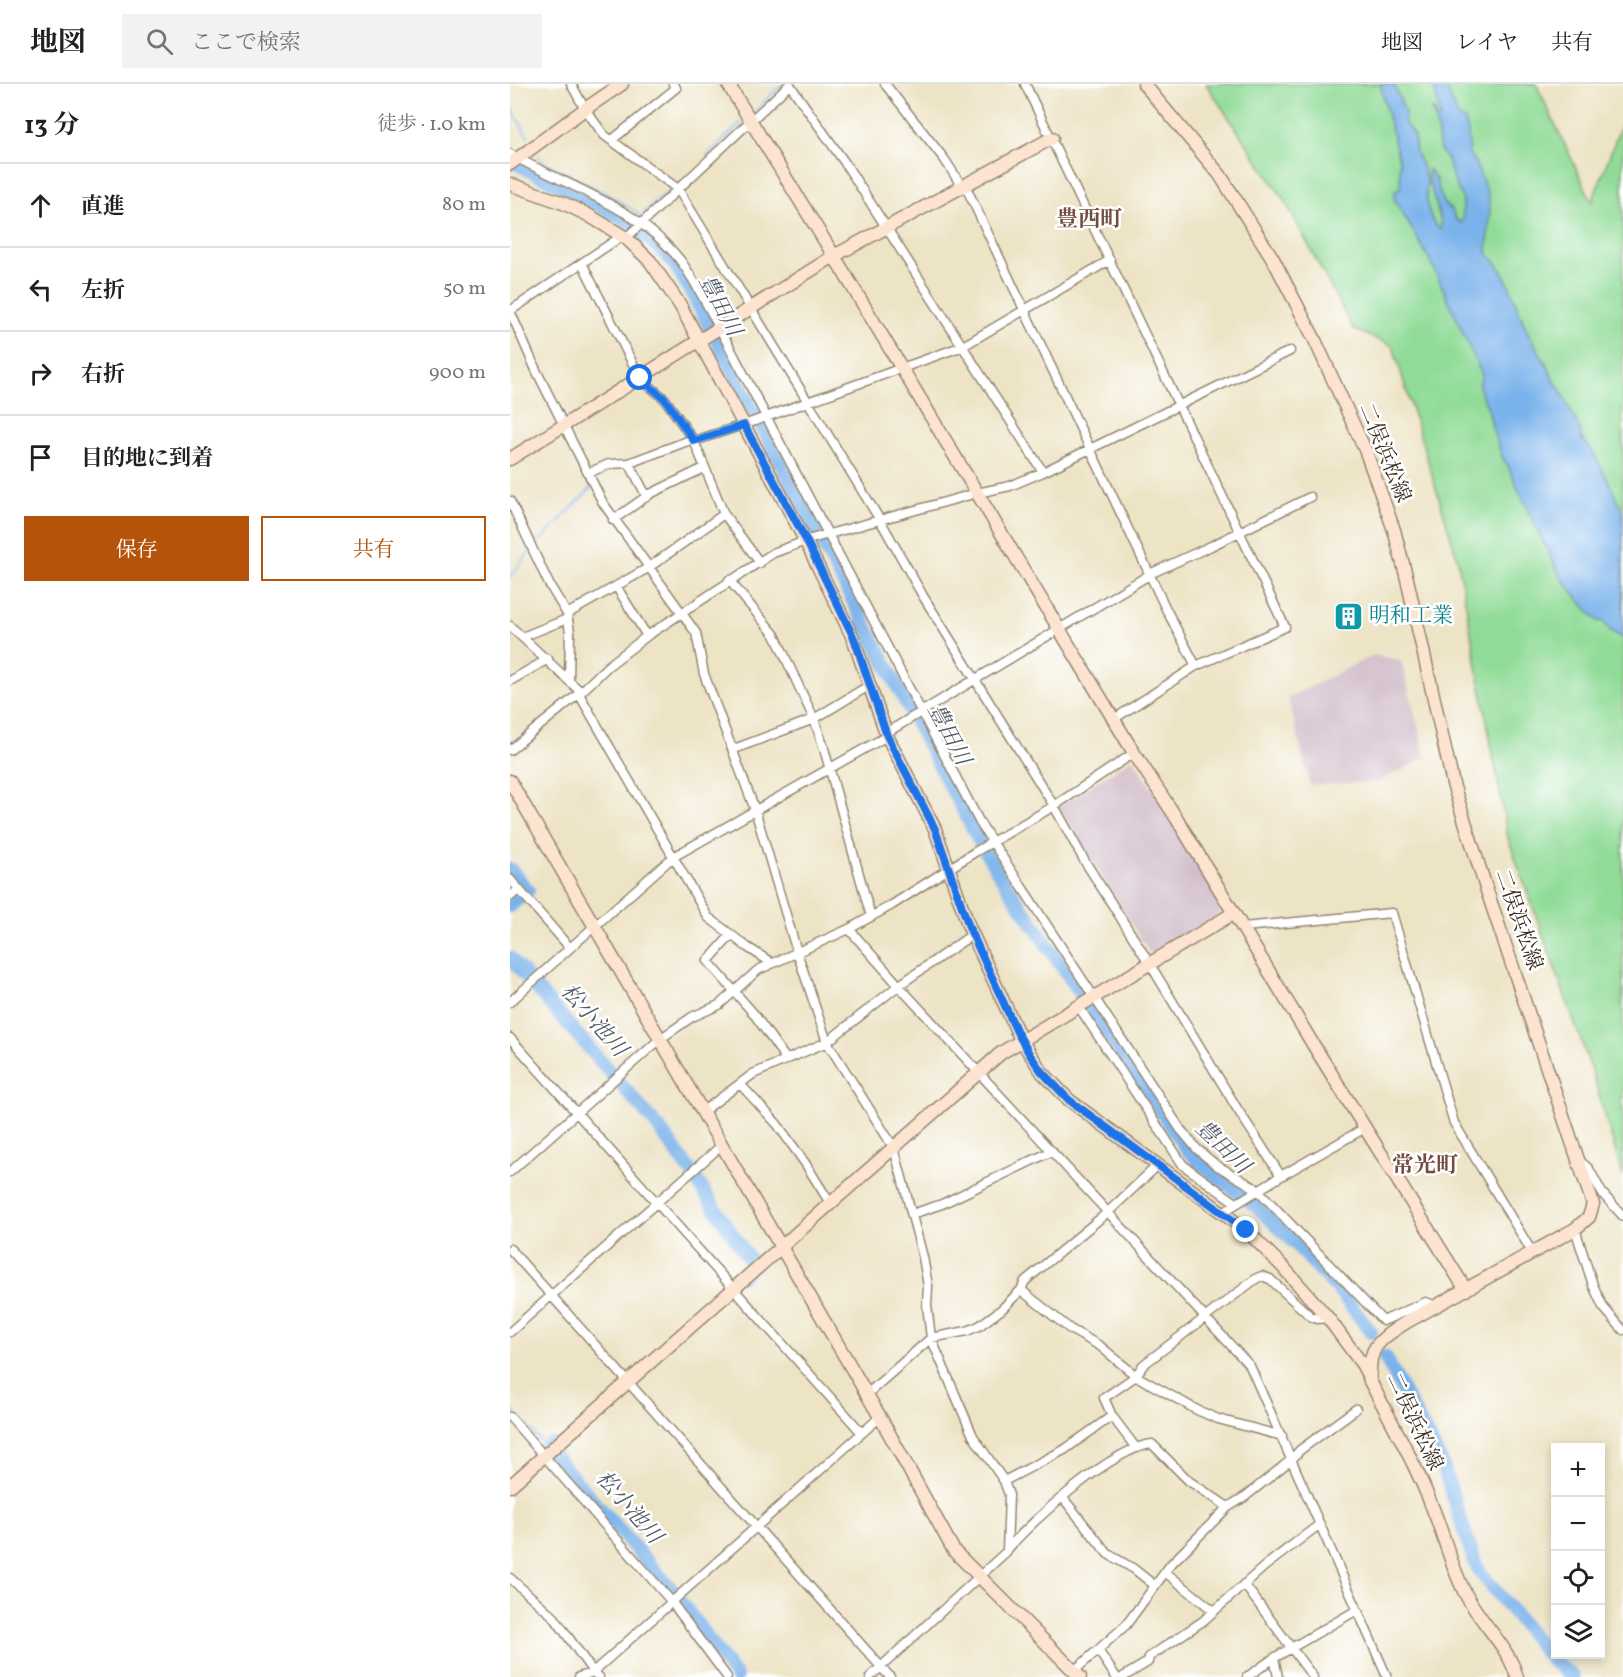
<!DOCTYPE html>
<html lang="ja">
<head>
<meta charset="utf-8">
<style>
  :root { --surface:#fff; --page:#f2f2f2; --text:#202124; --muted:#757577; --line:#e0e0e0; --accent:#b45309 }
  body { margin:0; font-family:Vollkorn,"Noto Serif JP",serif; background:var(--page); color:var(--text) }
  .controls { position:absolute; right:18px; bottom:18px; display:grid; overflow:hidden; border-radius:0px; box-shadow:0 3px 9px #0003 }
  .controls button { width:54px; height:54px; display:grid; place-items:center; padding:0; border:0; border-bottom:2px solid var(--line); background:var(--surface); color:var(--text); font:30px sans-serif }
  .stop { position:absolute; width:18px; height:18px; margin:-14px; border:4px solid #1a73e8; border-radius:50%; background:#fff }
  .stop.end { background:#1a73e8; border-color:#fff; box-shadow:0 2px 6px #0008 }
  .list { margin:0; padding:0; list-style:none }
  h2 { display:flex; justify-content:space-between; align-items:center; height:78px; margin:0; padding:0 24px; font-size:26px }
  h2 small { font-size:20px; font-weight:400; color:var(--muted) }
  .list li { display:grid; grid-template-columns:39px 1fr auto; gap:18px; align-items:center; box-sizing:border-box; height:84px; padding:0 24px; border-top:2px solid var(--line) }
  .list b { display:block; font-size:22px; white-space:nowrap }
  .list em { font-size:20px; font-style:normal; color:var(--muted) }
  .actions { display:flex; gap:12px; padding:18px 24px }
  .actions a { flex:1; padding:14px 0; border:2px solid var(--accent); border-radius:0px; text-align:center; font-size:21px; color:var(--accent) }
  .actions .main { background:var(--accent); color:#fff }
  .icon { flex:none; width:33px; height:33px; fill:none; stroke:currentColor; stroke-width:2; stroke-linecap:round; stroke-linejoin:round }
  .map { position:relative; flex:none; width:1113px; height:1593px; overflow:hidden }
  header { display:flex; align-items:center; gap:36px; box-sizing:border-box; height:84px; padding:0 30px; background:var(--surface); border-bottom:2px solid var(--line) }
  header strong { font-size:28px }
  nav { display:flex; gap:33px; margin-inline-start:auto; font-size:21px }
  .search { width:420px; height:54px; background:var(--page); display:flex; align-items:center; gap:15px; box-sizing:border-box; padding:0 21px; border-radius:0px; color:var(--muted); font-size:22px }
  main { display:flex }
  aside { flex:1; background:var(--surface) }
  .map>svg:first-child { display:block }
  .industrial { fill:#d1bdc9 }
  .green { fill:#90db97; stroke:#66825a; stroke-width:1.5 }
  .water { fill:#7ab3eb; stroke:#5a6e84; stroke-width:1.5 }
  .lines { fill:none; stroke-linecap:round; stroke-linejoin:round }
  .stream { stroke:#7ab3eb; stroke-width:2 }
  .river { stroke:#7ab3eb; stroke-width:14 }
  .street-casing { stroke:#948672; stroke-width:11 }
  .secondary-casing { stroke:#948672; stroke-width:15 }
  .street { stroke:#fff; stroke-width:8 }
  .secondary { stroke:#fde4d0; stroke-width:12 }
  .route { stroke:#1a73e8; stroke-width:8 }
  .labels { text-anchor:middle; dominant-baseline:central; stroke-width:5; stroke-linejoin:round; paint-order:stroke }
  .street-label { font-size:21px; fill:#3b2a1e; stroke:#fff }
  .culture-label { font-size:21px; fill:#0d838f; stroke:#fff; text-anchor:start }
  .neighbourhood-label { font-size:22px; font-weight:bold; fill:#744c3f; stroke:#fff }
  .water-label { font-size:22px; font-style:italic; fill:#515a66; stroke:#fff }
</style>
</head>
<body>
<header>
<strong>地図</strong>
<div class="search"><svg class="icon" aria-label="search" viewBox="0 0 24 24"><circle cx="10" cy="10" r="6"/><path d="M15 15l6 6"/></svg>ここで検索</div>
<nav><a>地図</a><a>レイヤ</a><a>共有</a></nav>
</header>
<main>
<aside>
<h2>13 分<small>徒歩 · 1.0 km</small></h2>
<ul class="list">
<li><svg class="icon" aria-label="ahead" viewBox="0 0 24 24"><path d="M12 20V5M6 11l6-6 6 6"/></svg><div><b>直進</b></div><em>80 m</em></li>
<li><svg class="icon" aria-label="left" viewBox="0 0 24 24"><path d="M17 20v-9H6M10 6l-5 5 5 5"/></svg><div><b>左折</b></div><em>50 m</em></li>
<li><svg class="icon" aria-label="right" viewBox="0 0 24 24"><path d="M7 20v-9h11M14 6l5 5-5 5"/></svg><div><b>右折</b></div><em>900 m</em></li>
<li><svg class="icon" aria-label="arrive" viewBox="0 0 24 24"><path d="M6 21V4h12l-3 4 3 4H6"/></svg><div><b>目的地に到着</b></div></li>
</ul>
<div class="actions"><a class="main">保存</a><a>共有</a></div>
</aside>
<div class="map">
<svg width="1113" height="1593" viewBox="0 0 1113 1593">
  <rect width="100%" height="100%" fill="#fff"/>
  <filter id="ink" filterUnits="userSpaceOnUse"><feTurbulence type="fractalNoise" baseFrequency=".0167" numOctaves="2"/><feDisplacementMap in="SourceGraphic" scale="12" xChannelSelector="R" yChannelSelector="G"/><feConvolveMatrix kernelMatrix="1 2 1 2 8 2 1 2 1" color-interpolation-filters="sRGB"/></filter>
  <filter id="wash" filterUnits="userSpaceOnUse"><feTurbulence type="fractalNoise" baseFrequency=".008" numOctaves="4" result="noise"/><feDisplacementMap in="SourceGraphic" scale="24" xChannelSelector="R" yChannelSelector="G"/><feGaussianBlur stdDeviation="1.35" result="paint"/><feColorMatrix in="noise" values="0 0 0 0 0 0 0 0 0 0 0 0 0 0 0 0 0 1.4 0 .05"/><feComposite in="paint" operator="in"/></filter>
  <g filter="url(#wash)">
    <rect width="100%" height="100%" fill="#ede3c5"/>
    <path class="industrial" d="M864,571L891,576L916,674L867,698L800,701L778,614Z
      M623,674L716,826L641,871L548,723Z"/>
    <path class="green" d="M696,0H1026L1082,118L1113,36V1093L1082,987L998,754L948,477L883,262L843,245L775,117Z"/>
    <path class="water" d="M870,0H884L896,31L894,33L895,39L904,52L906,69L912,81L918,102L916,104C916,118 918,134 929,145L931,144V137L918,93V85L926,95L933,119L942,126L945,134L951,139L953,137V116L944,97L938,77L930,66L926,37L922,26L925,27L926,33L930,34L931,33C926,22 928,10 922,1L935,0L948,32L955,37L958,47L959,70L965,78L978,110L980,126L977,169C998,187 1004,218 1015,242C1021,257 1031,269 1038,283C1042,290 1042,297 1049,303L1071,347V354L1081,365L1096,392L1113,428V554L1101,547L1093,537C1092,537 1090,537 1089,537C1084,535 1052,496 1049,490C1031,454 1013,417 997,380L994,377L984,350L978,324L971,310L969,301L972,291L921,178L884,114L885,107L890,104C892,96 888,88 890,80Z"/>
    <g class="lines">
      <path class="stream" d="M0,22L18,53
        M244,28L272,0
        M28,72L33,78L106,115L130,131L162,105
        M197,72L232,38
        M25,462L81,404
        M0,493L21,466
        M0,1323L36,1363"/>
      <path class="river" d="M0,76C55,106 116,127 160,175C167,183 172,193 178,202L413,651L472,762L493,796L676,1064L690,1079L747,1123L779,1153L832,1210L861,1248
        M0,785L18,806L0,822
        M0,874L149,1044L179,1085
        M183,1091L243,1181L231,1192
        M875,1273L932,1379L965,1479L971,1489L1041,1575L1063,1593
        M41,1360L36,1363L162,1506L226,1593"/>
    </g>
  </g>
  <g filter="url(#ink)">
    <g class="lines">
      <defs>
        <path id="street" d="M61,0L75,25L94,51L168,105L370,436L413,512L544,722L574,776L640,880L728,1026L771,1092L855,1044
          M375,0L435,76L449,98L455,101L657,527L686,582
          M515,0L775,543L686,582L604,635
          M280,1L335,79L533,388
          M102,56L166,4L163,0
          M0,70C58,103 127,122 170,176C185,196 197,221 209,243L470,739L671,1046L687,1065L706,1081L747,1105L873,1237L916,1218L926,1222
          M72,179L130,294L155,315L184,357L214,430L250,479
          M0,227L26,286L93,419L186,549L194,590L245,726L287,868L317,958L384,1064L413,1173L418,1202L417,1221L421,1254L463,1352L494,1397L499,1411L497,1467L360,1593
          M0,227L109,154H116L280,0
          M184,357L242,338L453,262L600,176
          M119,379L137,413
          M78,389L99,380L119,379L183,355
          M0,417L39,500L57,530L60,548L59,596
          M103,436L140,410L194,384
          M219,496L265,551L304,635L313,661L361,833
          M106,502L137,552
          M57,530L138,484L214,430
          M0,542L71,608
          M12,553L57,535
          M0,597L38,575
          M69,610L198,833L237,863L262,879
          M376,649L644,488L701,462L800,413
          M224,665L304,635L360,601
          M0,666L71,608L98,582L137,552L263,469L301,455L467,409L500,402L533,388L780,267
          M0,795L60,864L163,773L377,652
          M0,813L9,805
          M733,843L882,829L944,1039L1022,1168
          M339,845L398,912L740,1282L877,1593
          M221,851L198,877L244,930L276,975
          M0,918L60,864
          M569,923L673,1081L726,1119
          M0,954L352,1349
          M230,1000L267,1040L295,1079L320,1119
          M192,1028L243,990L317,958L388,902L463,850
          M1069,1076L1079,1085L1092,1109L1113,1132
          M0,1088L150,955L182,933L209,921L248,886L339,845L382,821L465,768L544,722L624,669
          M713,1128L771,1092
          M402,1130L432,1120L542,1067
          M1065,1145L1083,1201L1093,1223L1113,1246
          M0,1165L380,1593
          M511,1206L515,1197L598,1128L648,1081
          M0,1248L212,1061
          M357,1310L421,1254L457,1247L469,1242L492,1225L511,1206L560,1245L590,1262L626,1292L594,1314L602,1332L626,1364
          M0,1333L161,1517L217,1593
          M772,1352L708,1335L687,1326L626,1292L633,1281L747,1194L752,1192L760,1195L800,1232L807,1235L818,1234
          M494,1397L554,1366L602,1332
          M553,1414L598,1470L624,1485L644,1501
          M497,1466C522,1436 603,1364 642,1360L679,1397L718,1423
          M655,1488L704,1527
          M0,1494L44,1533L83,1588L89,1593
          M734,1500L803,1593
          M588,1566L606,1593
          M764,1574L768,1593
          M564,1587L616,1541L661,1480L718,1423L736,1412L782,1375L790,1366L846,1325
          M69,1593L83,1588L370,1333
          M613,1593L638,1578L639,1573L693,1537L755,1482L810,1440
          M737,1593L764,1574L847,1526"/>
        <path id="secondary" d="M218,0L324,172L624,669L667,735L804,962L956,1206
          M634,0L710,91L763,175L804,254L856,368L884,446L897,495L943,700L975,801L1083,1120L1079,1133L1065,1145L895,1239C868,1257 858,1262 860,1297C882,1339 906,1381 923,1425C934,1452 941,1481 954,1507C969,1538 998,1561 1007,1593
          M0,80L75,25L112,0
          M0,100L53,119L78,131L116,154L140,177L170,221L295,456L343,554L377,652L425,745L459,843L511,956L532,988L559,1016L736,1146L773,1183L818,1234L852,1280L859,1293
          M0,375L324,172L542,54
          M0,697L370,1333L444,1467L570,1593
          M0,1402L491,969L724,829"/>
      </defs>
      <use href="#street" class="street-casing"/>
      <use href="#secondary" class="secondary-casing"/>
      <use href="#street" class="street"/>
      <use href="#secondary" class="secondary"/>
    </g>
  </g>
  <g class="lines" filter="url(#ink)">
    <path class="route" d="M130,294L155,315L184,357L234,341L296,456L344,554L377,652L425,745L459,843L507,948L520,971L532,988L559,1016L736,1146"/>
  </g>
  <defs>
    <symbol id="building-square" viewBox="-11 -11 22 22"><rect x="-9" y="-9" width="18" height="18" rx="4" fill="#0f9aa8" stroke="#fff"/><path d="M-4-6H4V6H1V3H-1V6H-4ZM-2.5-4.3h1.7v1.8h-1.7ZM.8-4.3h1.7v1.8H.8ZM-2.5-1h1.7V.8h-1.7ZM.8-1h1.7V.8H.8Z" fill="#fff"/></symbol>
  </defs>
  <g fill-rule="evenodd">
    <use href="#building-square" x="822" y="516" width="33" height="33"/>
  </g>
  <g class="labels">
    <g class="street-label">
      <text transform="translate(874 369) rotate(68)">二俣浜松線</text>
      <text transform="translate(1008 836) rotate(71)">二俣浜松線</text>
      <text transform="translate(904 1338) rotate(65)">二俣浜松線</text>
    </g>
    <g class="culture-label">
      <text x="859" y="532">明和工業</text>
    </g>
    <g class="neighbourhood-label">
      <text x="579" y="136">豊西町</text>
      <text x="915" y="1082">常光町</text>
    </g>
    <g class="water-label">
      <text transform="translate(209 222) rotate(62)">豊田川</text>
      <text transform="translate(438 651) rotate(62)">豊田川</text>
      <text transform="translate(83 937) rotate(49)">松小池川</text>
      <text transform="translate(712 1064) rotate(44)">豊田川</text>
      <text transform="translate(118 1424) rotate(49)">松小池川</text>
    </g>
  </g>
</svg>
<div class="controls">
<button>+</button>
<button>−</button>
<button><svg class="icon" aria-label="locate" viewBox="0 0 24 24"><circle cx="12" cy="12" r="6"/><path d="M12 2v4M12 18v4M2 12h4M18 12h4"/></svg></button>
<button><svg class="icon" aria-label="layers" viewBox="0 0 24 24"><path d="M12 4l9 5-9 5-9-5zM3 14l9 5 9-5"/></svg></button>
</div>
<div class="stop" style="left:130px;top:294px"></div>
<div class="stop end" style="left:736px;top:1146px"></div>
</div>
</main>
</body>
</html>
